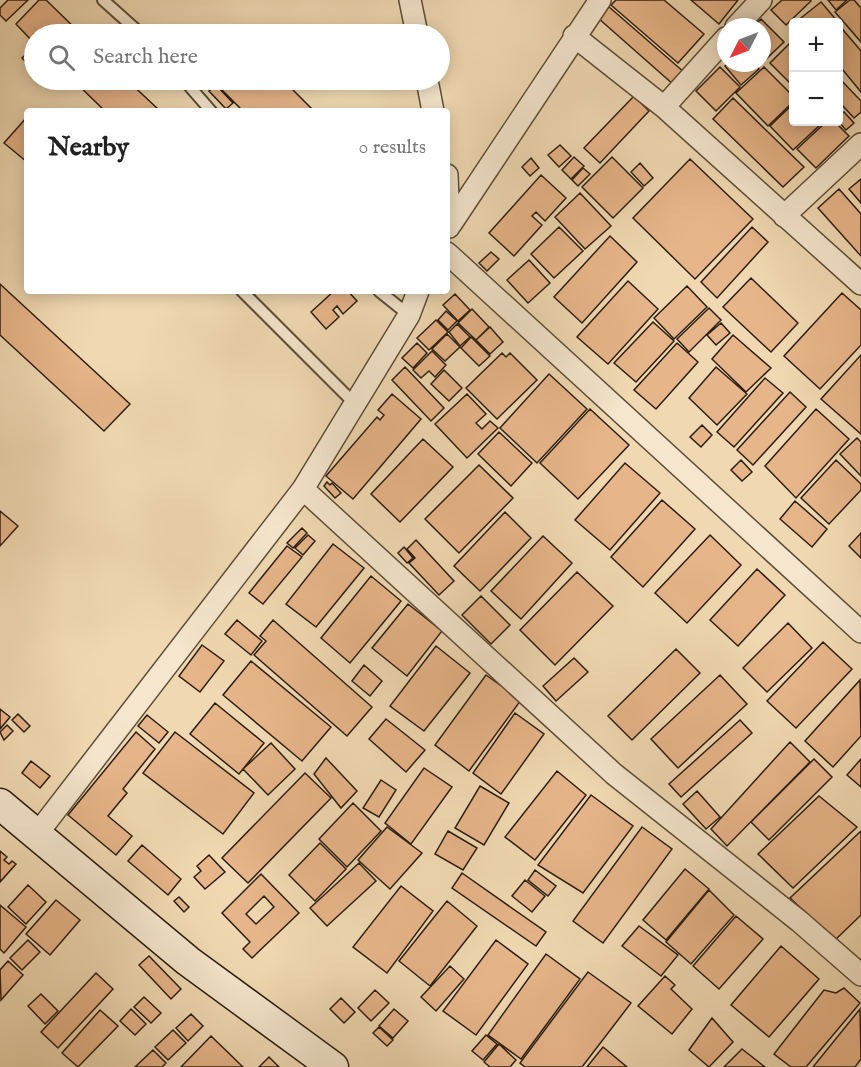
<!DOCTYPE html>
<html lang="en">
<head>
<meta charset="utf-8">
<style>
  :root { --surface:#fff; --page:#f2f2f2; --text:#222; --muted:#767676; --line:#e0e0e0 }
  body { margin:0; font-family:"IM FELL English",serif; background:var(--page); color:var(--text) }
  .controls { position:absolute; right:18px; top:18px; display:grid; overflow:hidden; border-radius:6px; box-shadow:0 3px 15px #0003 }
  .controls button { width:54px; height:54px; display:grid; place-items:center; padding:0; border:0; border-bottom:2px solid var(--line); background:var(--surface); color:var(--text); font:30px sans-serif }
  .compass { position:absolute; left:717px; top:18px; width:54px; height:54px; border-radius:50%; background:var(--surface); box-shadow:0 3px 15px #0003; rotate:228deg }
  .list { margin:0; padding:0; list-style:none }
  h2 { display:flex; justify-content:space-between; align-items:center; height:78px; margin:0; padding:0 24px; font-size:26px }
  h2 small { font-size:20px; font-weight:400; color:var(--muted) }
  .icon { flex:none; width:33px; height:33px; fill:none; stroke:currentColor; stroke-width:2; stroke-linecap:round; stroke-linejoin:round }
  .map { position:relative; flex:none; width:861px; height:1067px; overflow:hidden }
  .search { position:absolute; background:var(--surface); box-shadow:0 3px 15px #0003; left:24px; top:24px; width:426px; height:66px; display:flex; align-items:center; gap:15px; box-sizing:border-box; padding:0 21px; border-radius:33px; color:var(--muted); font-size:22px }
  .panel { position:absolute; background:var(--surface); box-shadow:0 3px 15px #0003; left:24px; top:108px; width:426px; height:186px; border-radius:6px }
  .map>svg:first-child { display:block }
  .building { fill:#e7b58a; stroke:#2c1f11; stroke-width:1.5; fill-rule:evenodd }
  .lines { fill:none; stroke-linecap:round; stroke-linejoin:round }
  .lane-casing { stroke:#5d4e39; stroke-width:14 }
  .street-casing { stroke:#5d4e39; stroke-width:24 }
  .secondary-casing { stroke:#2c1f11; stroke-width:33 }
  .lane { stroke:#f5e6cd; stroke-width:10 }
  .street { stroke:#f5e6cd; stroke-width:21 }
  .secondary { stroke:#f5e6cd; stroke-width:30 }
</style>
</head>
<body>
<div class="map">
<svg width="861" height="1067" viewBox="0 0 861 1067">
  <rect width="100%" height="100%" fill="#f0d9b2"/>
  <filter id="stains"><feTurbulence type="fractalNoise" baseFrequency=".00333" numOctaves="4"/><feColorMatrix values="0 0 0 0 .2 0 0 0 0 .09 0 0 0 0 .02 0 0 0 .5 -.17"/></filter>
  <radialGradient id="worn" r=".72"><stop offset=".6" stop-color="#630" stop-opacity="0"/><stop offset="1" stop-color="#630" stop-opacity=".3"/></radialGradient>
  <path class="building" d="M8,0H28L6,21L0,15V8Z
    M39,0H46L81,34H34V43L16,24Z
    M616,0H664L704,34L678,63L611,5Z
    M691,0H738L719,24Z
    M782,0H810L811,1L786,25L771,10Z
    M828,0H847L836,10Z
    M850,0H854L861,8V42L835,12Z
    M821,2L838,22H805L801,18Z
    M608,6L685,73L674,85L598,18Z
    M761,19L784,42L760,65L757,63H762V27H753Z
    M838,24L861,51V92L838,64Z
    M794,39V87L770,63Z
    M33,48L34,50V70L22,58Z
    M729,63H754L759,69L741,85L725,66Z
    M720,67L740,87L716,111L696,91Z
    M764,67L794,97V101L768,126L736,93Z
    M838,77L861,101V112L854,118L842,105L838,108Z
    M73,80H127L158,109L105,111Z
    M219,80H283L314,111H243L215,83Z
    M216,85L233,103L226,109L209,91Z
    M634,96L649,111L600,163L584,148Z
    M733,98L804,167L783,187L713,119Z
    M794,103V122L821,124L793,150L770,126Z
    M844,112L854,123L846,130L838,121V116Z
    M27,117V162L4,143Z
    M826,122H835L849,136L816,168L797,149Z
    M560,145L571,156L559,167L548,155Z
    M574,157L584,166L571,179L562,170Z
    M612,157L643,188L613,218L582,187Z
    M531,158L539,168L530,176L522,167Z
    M690,159L753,219L695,279L633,218Z
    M640,163L653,178L644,186L631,172Z
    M583,168L590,174L578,186L572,180Z
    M541,175L566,198L545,221L536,212L532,216L542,225L514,256L489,233Z
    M861,179V203L849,189Z
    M839,189L861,214V256L818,208Z
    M580,193L611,226L585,249L555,217Z
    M559,227L583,251L554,278L531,254Z
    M752,227L768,242L717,298L701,282Z
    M610,236L637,262L582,323L554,297Z
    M491,252L499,259L487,271L479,263Z
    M529,260L550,283L528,303L507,280Z
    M751,278L798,323L771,352L723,307Z
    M628,281L658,309L608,364L577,337Z
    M0,284L130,404L104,431L0,335Z
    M687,286L707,307L674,339L654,318Z
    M334,291H348L357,301L343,314L337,306L333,310L339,317L326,329L311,312Z
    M842,293L861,310V345L820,389L784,356Z
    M455,294L470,310L458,321L443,305Z
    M709,308L721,320L689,352L677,339Z
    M472,309L489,327L476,340L458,323Z
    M446,311L457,321L448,330L438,320Z
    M436,320L448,332L429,350L417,338Z
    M653,322L674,341L636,382L614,363Z
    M721,323L730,333L716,345L707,335Z
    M457,324L470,337L460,346L449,332Z
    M490,327L503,342L490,354L476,340Z
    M447,334L460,347L445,361L432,349Z
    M733,335L771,368L746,392L712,359Z
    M471,337L490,356L479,366L461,348Z
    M417,343L427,353L413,368L402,358Z
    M677,343L698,362L656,409L634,390Z
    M432,351L446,365L435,377L429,371L421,378L413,370Z
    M502,353L506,357L510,353L537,380L497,419L466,388Z
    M861,355V434L821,399Z
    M405,367L444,408L431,421L392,380Z
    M716,367L747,394L717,425L689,398Z
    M444,370L462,388L449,401L431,384Z
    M549,374L587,409L537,463L500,428Z
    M765,378L783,393L734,447L717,432Z
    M790,392L806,407L753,465L737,450Z
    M392,394L421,419L353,499L326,476L377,417L380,420L384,415L378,410Z
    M467,394L486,414L476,423L482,429L490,421L498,428L467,458L435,424Z
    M590,409L629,445L578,499L540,463Z
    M816,409L849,439L796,498L765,466Z
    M702,425L712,435L701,447L690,437Z
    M499,432L532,463L511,486L478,454Z
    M857,438L861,442V476L840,454Z
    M423,439L453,467L400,522L371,494Z
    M741,460L752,472L742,481L731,470Z
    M836,460L861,484V490L829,524L801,498Z
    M625,463L660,493L610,550L575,520Z
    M479,465L513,498L459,553L425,519Z
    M327,482L330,485L332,483L341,493L335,498L324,486Z
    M662,500L695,529L643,587L611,557Z
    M795,501L827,529L812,547L780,519Z
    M0,511L18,526L0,546Z
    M505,512L531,538L480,591L454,566Z
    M302,528L307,533L293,548L287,543Z
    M861,533V558L849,546Z
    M308,535L315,541L303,555L295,548Z
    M710,535L741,565L687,623L655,593Z
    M543,536L572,563L521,619L491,591Z
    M416,540L454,581L439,595L409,563L415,558L407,549Z
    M333,544L364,568L316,627L286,604Z
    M287,546L302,557L263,604L249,593Z
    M404,547L413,558L407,563L398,553Z
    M757,569L785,595L738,646L710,620Z
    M577,572L613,606L555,665L520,630Z
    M371,576L401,601L350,663L321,638Z
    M481,596L510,625L491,644L462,615Z
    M408,604L442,631L407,676L372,648Z
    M237,620L262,641L251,655L225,634Z
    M273,620L372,707L347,736L254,655L266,641L260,636Z
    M788,623L812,648L767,692L743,668Z
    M823,642L852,669L796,728L767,701Z
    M202,645L224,661L200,692L179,676Z
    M436,646L470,673L424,731L390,706Z
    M676,649L700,673L632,740L608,716Z
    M574,658L588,672L556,701L543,686Z
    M251,661L331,727L302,761L223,695Z
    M364,665L382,681L370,696L352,681Z
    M486,675L521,700L469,771L435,745Z
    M720,675L747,704L678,768L651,739Z
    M860,680L861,736L833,767L805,741Z
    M215,703L264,743L239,774L190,734Z
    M0,709L10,717L0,729Z
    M515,713L544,734L501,794L473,773Z
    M18,714L30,726L24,732L12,720Z
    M147,715L168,732L159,743L138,726Z
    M386,719L425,750L406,772L369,739Z
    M740,720L752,733L681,797L669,784Z
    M7,725L13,731L4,740L0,732Z
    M136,732L155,749L123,789L127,793L108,816L132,836L116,855L68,815Z
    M175,732L254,793L223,834L143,773Z
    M790,742L810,762L727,846L711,829Z
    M271,743L295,769L268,795L243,769Z
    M326,758L357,791L341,808L314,774Z
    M814,759L832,777L769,840L751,822Z
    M861,759V787L847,775Z
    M31,761L50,776L40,788L22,773Z
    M424,768L452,787L411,844L385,823Z
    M557,771L586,795L535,860L505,837Z
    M305,773L331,798L248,883L222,858Z
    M381,780L396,790L379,817L363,808Z
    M480,786L509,803L484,845L455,828Z
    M697,791L720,817L706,829L683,804Z
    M591,795L633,826L583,893L538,865Z
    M819,796L857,827L793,888L758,854Z
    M353,803L381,831L347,867L319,839Z
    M387,827L422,853L390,889L358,860Z
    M642,827L672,849L603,943L573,921Z
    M448,831L477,848L463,870L435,854Z
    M861,831V915L835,940L790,898Z
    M320,843L346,869L315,901L289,875Z
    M142,845L181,879L168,895L128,861Z
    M0,851L7,857L4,860L9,864L12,861L16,864L0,882Z
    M209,855L225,872L205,889L194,877L201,871L197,866Z
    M359,863L376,881L327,926L310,908Z
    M685,869L709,889L666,940L643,920Z
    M535,870L556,886L548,896L528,880Z
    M462,873L546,932L536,946L452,888Z
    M261,874L299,913L252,958L243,949L250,942L222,913ZM264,896L274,907L256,924L246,914Z
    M525,880L545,896L532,912L512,896Z
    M28,885L46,902L26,924L8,907Z
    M401,886L433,911L387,973L353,947Z
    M709,890L734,915L691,964L666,942Z
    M179,897L189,907L184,912L174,901Z
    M56,900L80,920L50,955L26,934Z
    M447,901L477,926L430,986L399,961Z
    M0,905L26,927L4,953L0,949Z
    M736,916L763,939L719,989L693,966Z
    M639,926L678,955L661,976L622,946Z
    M28,940L40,952L22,970L10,958Z
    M496,940L528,964L476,1035L443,1011Z
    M781,946L819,979L769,1037L731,1005Z
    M546,954L580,979L521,1059L488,1035Z
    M149,956L181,989L171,999L139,965Z
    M8,961L23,975L1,1000L0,970Z
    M450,966L464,979L436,1011L421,997Z
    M588,972L631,1003L582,1067H525L520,1063Z
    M96,973L113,989L58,1048L41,1032Z
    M665,976L675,985L671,989L692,1009L672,1034L638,1006Z
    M844,988L860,1003L806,1067H791L774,1054L824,990L836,993Z
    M375,990L389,1003L371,1021L358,1008Z
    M41,994L58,1011L45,1024L28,1006Z
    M144,997L161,1013L151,1023L134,1007Z
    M341,998L355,1012L344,1023L330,1009Z
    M131,1009L146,1024L135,1035L120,1021Z
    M394,1009L408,1021L393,1038L379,1026Z
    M860,1009L861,1059L855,1067H813Z
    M100,1010L118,1026L78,1067L62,1053Z
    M191,1014L203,1026L188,1041L176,1028Z
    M712,1018L733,1042L709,1067L689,1050Z
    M379,1027L393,1040L387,1046L373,1033Z
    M173,1030L186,1043L168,1060L155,1047Z
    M486,1035L497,1044L483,1060L472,1051Z
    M211,1036L243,1067H181Z
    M499,1044L516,1060L510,1067H490L484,1062Z
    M603,1047L627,1067H587Z
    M742,1049L765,1067H724Z
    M153,1050L166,1063L162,1067H135Z
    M269,1057L279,1067H259Z"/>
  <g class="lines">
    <defs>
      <path id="lane" d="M103,0L141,34
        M184,80L211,111
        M242,291L355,404
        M379,291L409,315"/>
      <path id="street" d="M410,0L417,34
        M736,27L761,0
        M574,36L664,107L861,284
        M427,80L433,111
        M664,107L726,38
        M447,175L449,227
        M784,216L861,144
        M451,224L600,0
        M447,253L861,632
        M303,489L614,774L799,921L861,975
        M37,834L303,489L409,315L418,291"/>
      <path id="secondary" d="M0,804L188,961L333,1067"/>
    </defs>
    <use href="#lane" class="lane-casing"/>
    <use href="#street" class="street-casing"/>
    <use href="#secondary" class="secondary-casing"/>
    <use href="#lane" class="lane"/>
    <use href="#street" class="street"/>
    <use href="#secondary" class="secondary"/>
  </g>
  <rect width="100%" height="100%" filter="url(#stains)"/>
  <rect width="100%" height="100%" fill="url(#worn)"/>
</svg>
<div class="controls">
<button>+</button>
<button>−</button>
</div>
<svg class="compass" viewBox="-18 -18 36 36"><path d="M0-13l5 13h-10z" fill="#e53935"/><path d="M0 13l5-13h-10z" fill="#767676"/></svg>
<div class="search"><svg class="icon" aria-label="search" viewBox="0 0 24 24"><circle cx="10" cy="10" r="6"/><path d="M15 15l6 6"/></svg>Search here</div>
<section class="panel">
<h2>Nearby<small>0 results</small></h2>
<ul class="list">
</ul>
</section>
</div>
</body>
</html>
